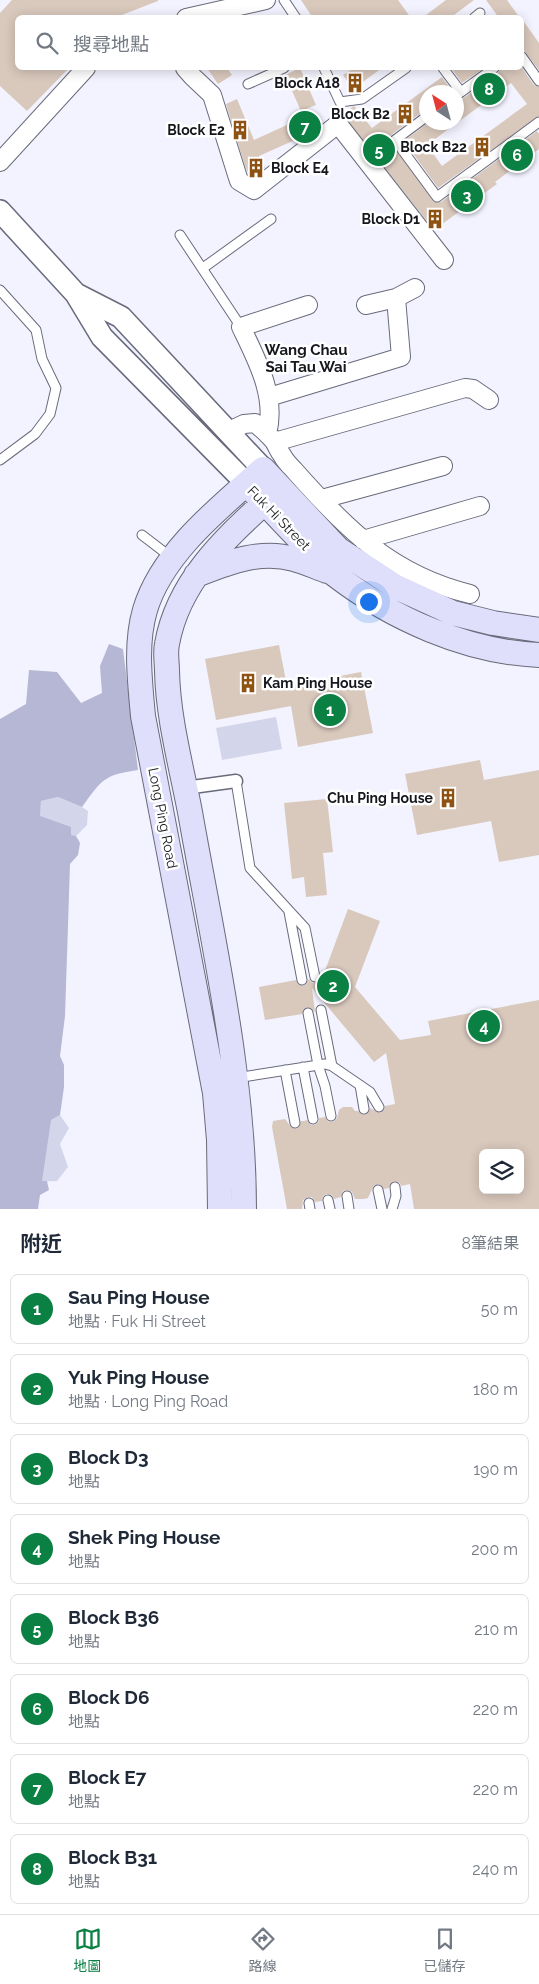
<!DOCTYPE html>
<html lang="zh-TW">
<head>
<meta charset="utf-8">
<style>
  :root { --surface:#fff; --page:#f2f2f3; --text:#1f2937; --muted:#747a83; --line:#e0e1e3; --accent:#0b8043 }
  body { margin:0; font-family:Raleway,"Noto Sans TC",sans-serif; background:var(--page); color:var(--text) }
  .controls { position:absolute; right:15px; bottom:15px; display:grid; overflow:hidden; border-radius:8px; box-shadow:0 2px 12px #0003 }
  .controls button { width:45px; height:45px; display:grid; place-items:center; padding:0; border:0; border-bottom:1px solid var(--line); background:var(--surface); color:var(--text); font:25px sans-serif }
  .compass { position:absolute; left:419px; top:85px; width:45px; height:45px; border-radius:50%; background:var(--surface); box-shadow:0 2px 12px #0003; rotate:324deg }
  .you { position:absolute; left:368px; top:601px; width:18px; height:18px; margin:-12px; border:4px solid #fff; border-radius:50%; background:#1a73e8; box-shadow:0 0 0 8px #1a73e833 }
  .badge { display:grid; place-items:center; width:32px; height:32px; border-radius:50%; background:var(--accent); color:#fff; font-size:16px; font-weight:700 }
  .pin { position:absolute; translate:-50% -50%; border:2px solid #fff; box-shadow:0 1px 5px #0006 }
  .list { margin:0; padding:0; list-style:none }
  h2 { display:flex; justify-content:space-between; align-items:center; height:65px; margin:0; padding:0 20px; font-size:21px }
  h2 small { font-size:16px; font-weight:400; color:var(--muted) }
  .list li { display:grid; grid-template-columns:32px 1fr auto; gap:15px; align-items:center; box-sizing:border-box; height:70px; margin:0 10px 10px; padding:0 10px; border:1px solid var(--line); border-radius:8px }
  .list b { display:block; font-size:19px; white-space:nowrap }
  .list p { margin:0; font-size:16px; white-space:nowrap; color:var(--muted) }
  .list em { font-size:16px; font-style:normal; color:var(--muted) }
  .icon { flex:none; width:28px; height:28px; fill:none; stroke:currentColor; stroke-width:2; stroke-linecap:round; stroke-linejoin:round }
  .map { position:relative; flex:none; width:539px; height:1209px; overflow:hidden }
  .search { position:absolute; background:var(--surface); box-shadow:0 2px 12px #0003; left:15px; right:15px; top:15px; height:55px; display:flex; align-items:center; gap:12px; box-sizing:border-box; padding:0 18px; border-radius:8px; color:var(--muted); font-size:19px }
  .sheet { height:705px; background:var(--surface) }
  nav { display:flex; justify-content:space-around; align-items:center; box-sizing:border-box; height:70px; border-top:1px solid var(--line); background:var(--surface); font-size:14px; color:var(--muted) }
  nav a { display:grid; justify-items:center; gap:2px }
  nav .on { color:var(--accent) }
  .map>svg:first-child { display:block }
  .green { fill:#d3d5eb }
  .forest { fill:#b5b7d4 }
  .building { fill:#d9c8bc; fill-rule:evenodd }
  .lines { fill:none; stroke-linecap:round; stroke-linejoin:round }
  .service-casing { stroke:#696a7b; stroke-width:11 }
  .pedestrian-casing { stroke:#696a7b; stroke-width:15 }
  .minor-casing { stroke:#696a7b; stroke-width:20 }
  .tertiary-casing { stroke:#696a7b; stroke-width:24 }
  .secondary-casing { stroke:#696a7b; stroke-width:26 }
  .service { stroke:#fff; stroke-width:9 }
  .pedestrian { stroke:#fff; stroke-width:12 }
  .minor { stroke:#fff; stroke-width:18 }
  .tertiary { stroke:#fff; stroke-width:21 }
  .secondary { stroke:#dfdffb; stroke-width:24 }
  .labels { text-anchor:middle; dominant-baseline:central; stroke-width:5; stroke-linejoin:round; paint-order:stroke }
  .poi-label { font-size:14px; font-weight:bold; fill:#16171d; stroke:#fff; text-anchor:end }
  .street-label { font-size:14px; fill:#16171d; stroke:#fff }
  .neighbourhood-label { font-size:15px; font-weight:bold; fill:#16171d; stroke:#fff }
</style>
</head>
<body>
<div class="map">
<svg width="539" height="1209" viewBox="0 0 539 1209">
  <rect width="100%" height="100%" fill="#f2f3fe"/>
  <path class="green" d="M276,717L282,749L222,760L216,728Z
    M58,797L82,807L88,811L87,825L76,836L38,831L41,801Z
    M60,1115L69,1128L60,1144L68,1167L57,1181L20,1182L26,1133Z"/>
  <path class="forest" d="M109,644L123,649L138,770C103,775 102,780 82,807L58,797L41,801L40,816L71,827V835L76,836L80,843L78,855L70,864L65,1016L60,1056L64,1065V1087L60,1115L51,1120L42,1181H47L49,1190L40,1195L38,1209H0V719L26,704L29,670L57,672L81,703L102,693L100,666Z"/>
  <path class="building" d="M12,0H158V1L114,18H18V68H69L27,111L0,86V13Z
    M301,0H398L411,18H313Z
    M446,0H474L450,18H422Z
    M486,0H507L520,18H499Z
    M522,19L539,43V70L522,48Z
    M207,68H227L232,75L218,84Z
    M300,68L316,105L301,111L285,75Z
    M354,68H382L353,89L343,75Z
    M454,68H484L462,83L452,69Z
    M500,68H522L534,85L539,87V116L438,188L404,141L429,122H456V101L461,100L498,73ZM511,83L527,104L442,166L427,145Z
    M442,77L452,91L451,92H426V111L422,112L391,135L389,140L434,202H441L537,131L539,134V149L495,182L497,184L434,230L342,114L354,106L372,128Z
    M237,99L254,140L311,114L317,127L306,135L259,156L265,168L253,177L249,175L245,166L226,104Z
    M279,645L287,686L361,672L373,733L298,747L291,706L216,720L205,659Z
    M480,760L484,780L539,770V855L499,862L491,821L417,835L405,774Z
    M327,799L333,852L323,853L327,895L306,897L304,877L292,879L284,803Z
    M348,909L380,921L355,987L400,1040L431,1035L428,1021L539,1000V1209H414L410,1184L401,1186L400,1183L395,1181L390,1184L389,1188L384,1189L379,1184L374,1185L368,1198L364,1199H355L352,1192L347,1190L343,1191L341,1197L334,1199L332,1195L327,1194L323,1196L322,1201L315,1202L312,1197H308L303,1200L302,1209H287L272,1127L273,1121L285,1119L291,1127L296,1129L299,1127L301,1121H304L307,1120L311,1125H315L319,1121V1118L325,1117L329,1122H333L337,1118L339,1110L343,1107H352L355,1111H358L365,1115L368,1113L370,1108L380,1113L384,1110L385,1106L395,1104L386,1053L374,1062L312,988L315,1012L307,1007L304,1009L302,1014L265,1020L259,987L296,980L298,984L303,986L306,984L309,979L313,983L319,982L321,976H323ZM483,1153H520V1190H483Z"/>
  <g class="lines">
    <defs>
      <path id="service" d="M284,0L296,18
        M474,18L480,13
        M522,57L539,81
        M324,68L340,102L362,99L406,68
        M443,68L461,92L457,95
        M248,84L284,68
        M461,92L494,68
        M426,117L395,140L437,197L539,122
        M180,235L241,327
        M203,268L271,219
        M0,290L36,330L42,359L56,388L50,414L35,434L0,460
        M142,535L172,558
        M236,781L250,868L305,928L315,977
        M289,912L302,980
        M321,1010L332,1066
        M308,1013L318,1065L325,1086L331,1116
        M303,1067L313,1119
        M285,1070L295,1123
        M236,1078L325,1064L332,1066L370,1092L379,1107
        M360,1085L364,1109
        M378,1190L382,1209
        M347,1196L349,1209
        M328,1200L330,1209
        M309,1203L310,1209
        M392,1209L396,1196L395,1187"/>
      <path id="pedestrian" d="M185,788L236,781"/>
      <path id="minor" d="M186,18L266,0
        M185,68L193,77L212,95L239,181L254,190L338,124L444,260
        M0,162L86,68
        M366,305L396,298L415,288
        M269,397L401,357L396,298
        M229,431L244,424L255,423C261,428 267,433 272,439C276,443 278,450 282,455C285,461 290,466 294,470C346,529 392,575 470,594
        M267,434C277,397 257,360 241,327L308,305
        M273,439L278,441L465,388L473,389L489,400
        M322,499L443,466
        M363,540L480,506"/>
      <path id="tertiary" d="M0,211L76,294L102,337L247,484
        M76,294L121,317L263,469"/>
      <path id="secondary" d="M254,492C274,512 293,533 312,552C319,559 326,568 334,574C391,618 466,652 539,655
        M196,575C227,563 260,549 294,559C305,562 316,567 327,571
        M220,1209L219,1140L215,1093L143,716C140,682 135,644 145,610C162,553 219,508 263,469L338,549L396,587L453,613L493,623L539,630
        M244,1209C244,1075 213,943 190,812C181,765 168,718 167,671C167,662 165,652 167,644C179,576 233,532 280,488"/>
    </defs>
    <use href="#service" class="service-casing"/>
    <use href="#pedestrian" class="pedestrian-casing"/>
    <use href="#minor" class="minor-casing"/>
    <use href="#tertiary" class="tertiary-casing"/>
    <use href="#secondary" class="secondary-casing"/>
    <use href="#service" class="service"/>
    <use href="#pedestrian" class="pedestrian"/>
    <use href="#minor" class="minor"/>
    <use href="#tertiary" class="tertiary"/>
    <use href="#secondary" class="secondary"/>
  </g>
  <defs>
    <symbol id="building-bare" viewBox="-9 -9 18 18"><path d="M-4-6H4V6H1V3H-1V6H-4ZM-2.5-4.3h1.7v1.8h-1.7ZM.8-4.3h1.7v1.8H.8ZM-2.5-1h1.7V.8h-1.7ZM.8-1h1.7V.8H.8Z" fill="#8e5213" stroke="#fff" stroke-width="2.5" paint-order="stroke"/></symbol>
  </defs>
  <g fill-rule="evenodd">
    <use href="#building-bare" x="341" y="69" width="28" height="28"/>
    <use href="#building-bare" x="391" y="100" width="28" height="28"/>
    <use href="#building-bare" x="226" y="116" width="28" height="28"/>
    <use href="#building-bare" x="468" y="133" width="28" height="28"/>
    <use href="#building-bare" x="242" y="154" width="28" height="28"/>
    <use href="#building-bare" x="421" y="205" width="28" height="28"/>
    <use href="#building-bare" x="234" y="669" width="28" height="28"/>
    <use href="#building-bare" x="434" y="784" width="28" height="28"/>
  </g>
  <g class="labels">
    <g class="poi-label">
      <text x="340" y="83">Block A18</text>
      <text x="390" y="114">Block B2</text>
      <text x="225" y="130">Block E2</text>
      <text x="467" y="147">Block B22</text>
      <text x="271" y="168" text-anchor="start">Block E4</text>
      <text x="420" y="219">Block D1</text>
      <text x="263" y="683" text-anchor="start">Kam Ping House</text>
      <text x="433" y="798">Chu Ping House</text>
    </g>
    <g class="street-label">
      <text transform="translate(279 518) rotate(46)">Fuk Hi Street</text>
      <text transform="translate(163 818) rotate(79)">Long Ping Road</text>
    </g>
    <g class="neighbourhood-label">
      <text x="306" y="350">Wang Chau<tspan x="306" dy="17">Sai Tau Wai</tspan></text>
    </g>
  </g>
</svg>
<div class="controls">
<button><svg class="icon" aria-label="layers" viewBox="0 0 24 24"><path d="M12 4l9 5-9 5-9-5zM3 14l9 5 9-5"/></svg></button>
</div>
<svg class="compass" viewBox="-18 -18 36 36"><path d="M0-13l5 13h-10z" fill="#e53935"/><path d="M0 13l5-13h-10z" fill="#747a83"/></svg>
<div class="you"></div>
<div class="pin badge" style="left:330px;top:710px">1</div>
<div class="pin badge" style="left:333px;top:986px">2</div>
<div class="pin badge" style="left:467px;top:196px">3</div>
<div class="pin badge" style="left:484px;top:1026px">4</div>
<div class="pin badge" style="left:379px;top:150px">5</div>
<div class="pin badge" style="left:517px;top:155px">6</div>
<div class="pin badge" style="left:305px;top:127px">7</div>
<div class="pin badge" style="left:489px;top:89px">8</div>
<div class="search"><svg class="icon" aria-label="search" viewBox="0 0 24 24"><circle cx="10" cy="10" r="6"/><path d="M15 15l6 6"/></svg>搜尋地點</div>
</div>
<section class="sheet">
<h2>附近<small>8筆結果</small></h2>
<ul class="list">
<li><span class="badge">1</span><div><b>Sau Ping House</b><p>地點 · Fuk Hi Street</p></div><em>50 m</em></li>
<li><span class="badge">2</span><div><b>Yuk Ping House</b><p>地點 · Long Ping Road</p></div><em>180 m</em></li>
<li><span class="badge">3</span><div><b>Block D3</b><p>地點</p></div><em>190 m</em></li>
<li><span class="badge">4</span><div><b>Shek Ping House</b><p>地點</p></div><em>200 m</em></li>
<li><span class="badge">5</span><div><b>Block B36</b><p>地點</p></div><em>210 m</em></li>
<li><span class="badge">6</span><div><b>Block D6</b><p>地點</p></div><em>220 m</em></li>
<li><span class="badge">7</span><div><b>Block E7</b><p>地點</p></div><em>220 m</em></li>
<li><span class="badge">8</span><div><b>Block B31</b><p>地點</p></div><em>240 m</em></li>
</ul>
</section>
<nav>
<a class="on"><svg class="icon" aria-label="map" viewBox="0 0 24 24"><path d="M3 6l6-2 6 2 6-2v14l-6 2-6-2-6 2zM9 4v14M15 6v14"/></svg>地圖</a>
<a><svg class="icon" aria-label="directions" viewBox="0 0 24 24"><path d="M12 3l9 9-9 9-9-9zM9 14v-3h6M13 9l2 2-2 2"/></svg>路線</a>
<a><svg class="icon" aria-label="saved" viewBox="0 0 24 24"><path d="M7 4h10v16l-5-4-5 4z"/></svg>已儲存</a>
</nav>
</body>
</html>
